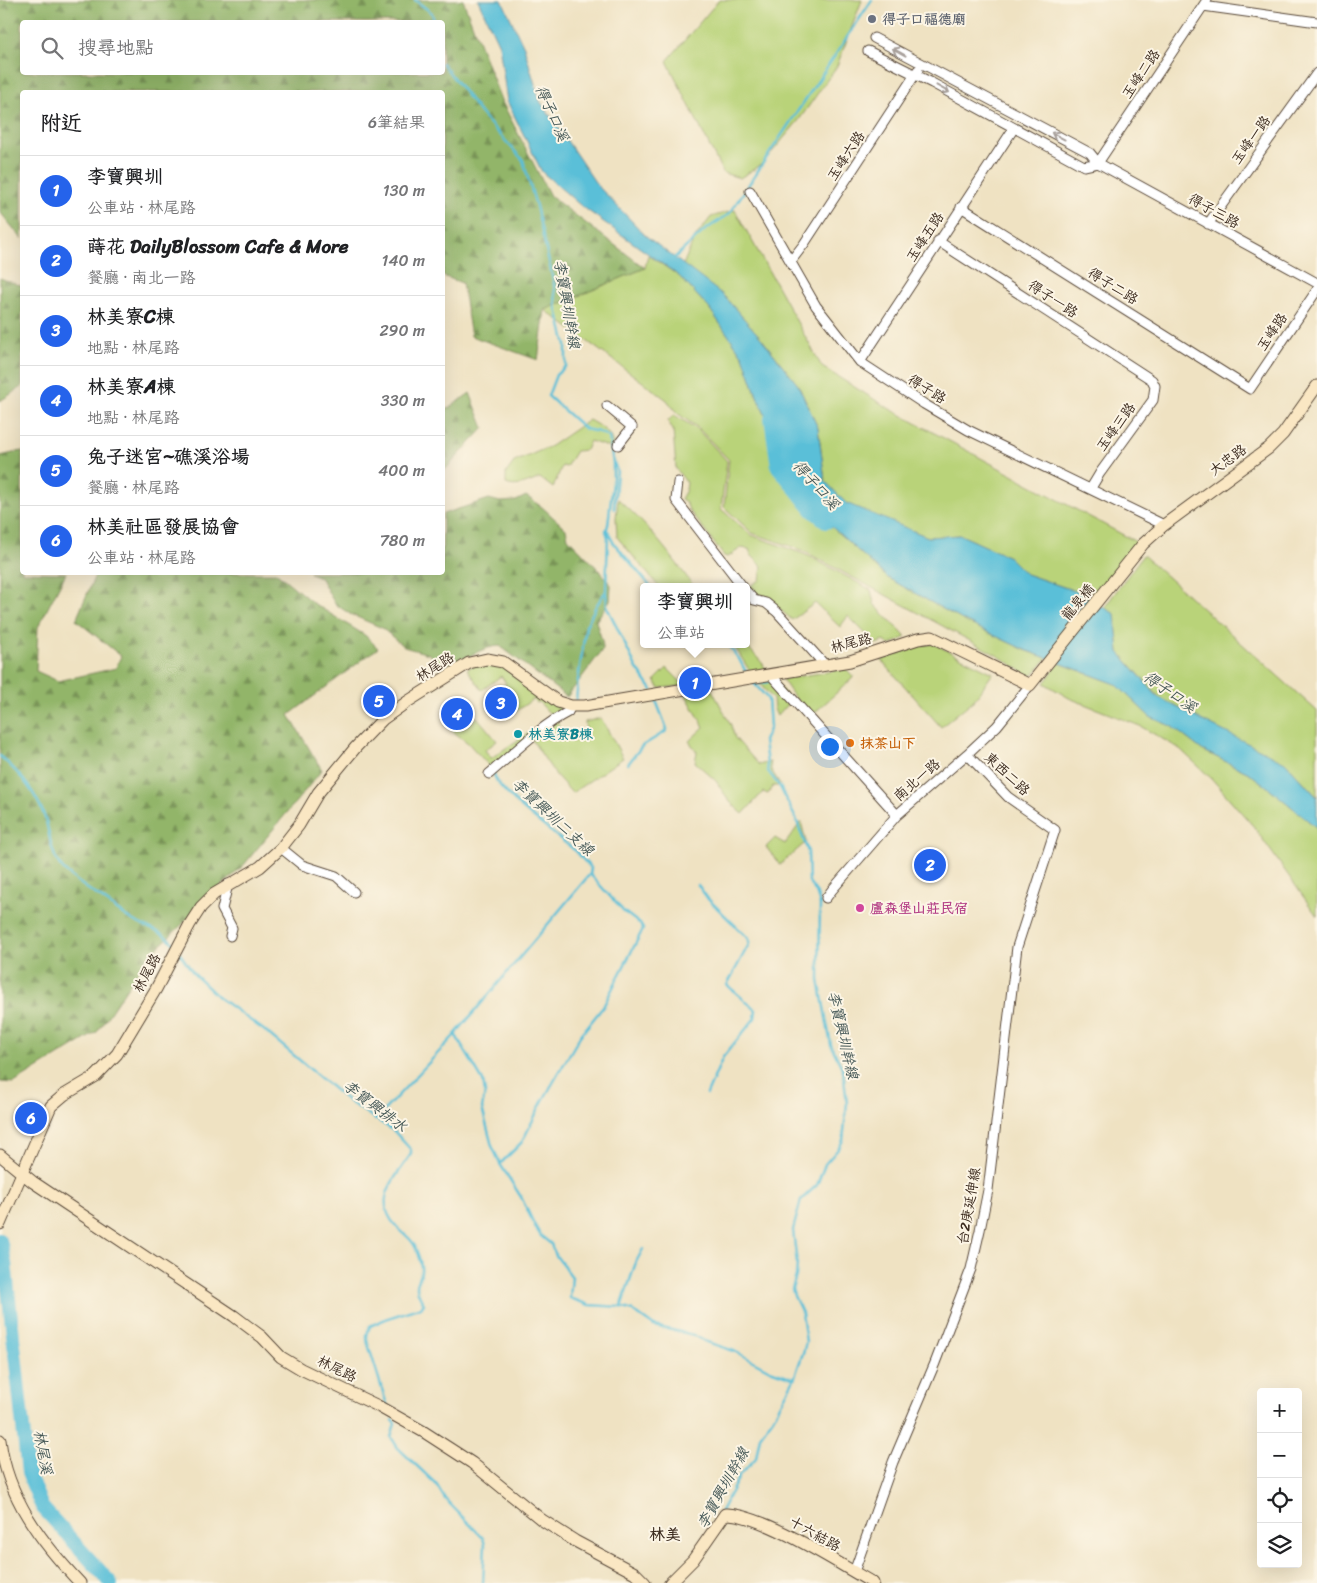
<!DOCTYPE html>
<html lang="zh-TW">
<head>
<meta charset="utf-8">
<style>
  :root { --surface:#fff; --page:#f2f2f2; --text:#202124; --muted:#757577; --line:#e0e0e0; --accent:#2563eb }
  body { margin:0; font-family:Sriracha,"LXGW WenKai TC",sans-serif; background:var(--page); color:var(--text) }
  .controls { position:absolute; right:15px; bottom:15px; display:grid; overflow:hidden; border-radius:5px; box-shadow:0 5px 20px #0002 }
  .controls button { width:45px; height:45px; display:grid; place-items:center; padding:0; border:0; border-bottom:1px solid var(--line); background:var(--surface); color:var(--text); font:25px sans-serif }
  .you { position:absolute; left:829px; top:746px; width:18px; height:18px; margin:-12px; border:4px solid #fff; border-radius:50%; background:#1a73e8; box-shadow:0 0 0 8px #1a73e833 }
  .badge { display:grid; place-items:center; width:32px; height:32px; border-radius:50%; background:var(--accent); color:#fff; font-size:16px; font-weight:700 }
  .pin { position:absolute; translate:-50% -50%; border:2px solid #fff; box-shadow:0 1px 5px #0006 }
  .popup { position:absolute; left:640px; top:583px; width:110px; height:65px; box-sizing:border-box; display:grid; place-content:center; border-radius:5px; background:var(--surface); filter:drop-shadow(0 1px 4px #0005); font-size:16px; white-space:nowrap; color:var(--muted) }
  .popup b { font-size:19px; color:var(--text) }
  .popup::after { content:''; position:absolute; left:50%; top:100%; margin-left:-10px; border:10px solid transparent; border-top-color:var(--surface) }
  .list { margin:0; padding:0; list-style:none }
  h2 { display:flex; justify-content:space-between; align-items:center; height:65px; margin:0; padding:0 20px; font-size:21px }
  h2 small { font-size:16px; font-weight:400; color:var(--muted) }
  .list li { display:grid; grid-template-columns:32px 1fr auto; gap:15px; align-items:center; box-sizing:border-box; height:70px; padding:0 20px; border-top:1px solid var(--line) }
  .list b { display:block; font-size:19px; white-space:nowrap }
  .list p { margin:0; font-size:16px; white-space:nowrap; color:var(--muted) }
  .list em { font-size:16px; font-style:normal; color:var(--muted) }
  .icon { flex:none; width:28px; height:28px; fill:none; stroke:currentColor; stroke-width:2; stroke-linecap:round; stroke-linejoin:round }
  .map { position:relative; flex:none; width:1317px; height:1583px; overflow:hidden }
  .search { position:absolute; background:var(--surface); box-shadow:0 5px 20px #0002; left:20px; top:20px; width:425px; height:55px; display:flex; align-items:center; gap:12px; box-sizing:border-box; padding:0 18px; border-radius:5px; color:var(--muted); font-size:19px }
  .panel { position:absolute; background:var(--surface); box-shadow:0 5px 20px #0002; left:20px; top:90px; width:425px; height:485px; border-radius:5px }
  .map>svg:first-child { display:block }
  .grass { fill:#b9d379; stroke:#7a7e4c }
  .forest { fill:url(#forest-firs); stroke:#667044; fill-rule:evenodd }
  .water { fill:#5abfd8; stroke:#4a747b }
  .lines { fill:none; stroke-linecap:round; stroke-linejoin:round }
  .stream { stroke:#5abfd8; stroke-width:2.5 }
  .river { stroke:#5abfd8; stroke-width:14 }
  .street-casing { stroke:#564637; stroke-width:11 }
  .secondary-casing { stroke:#564637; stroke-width:13 }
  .street { stroke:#fff; stroke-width:9 }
  .secondary { stroke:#fae7c3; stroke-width:11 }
  .oneway { stroke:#a79f9a }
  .worship-dot { fill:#6b7280; stroke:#fcf5e5; stroke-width:2 }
  .culture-dot { fill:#0f9aa8; stroke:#fcf5e5; stroke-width:2 }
  .food-dot { fill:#e8710a; stroke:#fcf5e5; stroke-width:2 }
  .hotel-dot { fill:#d1479c; stroke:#fcf5e5; stroke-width:2 }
  .labels { text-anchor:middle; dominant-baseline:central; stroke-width:4; stroke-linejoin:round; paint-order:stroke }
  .worship-label { font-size:14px; font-weight:bold; fill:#5b616d; stroke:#fcf5e5; text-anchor:start }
  .street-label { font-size:14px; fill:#3b2a1e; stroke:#fcf5e5 }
  .culture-label { font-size:14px; font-weight:bold; fill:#0d838f; stroke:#fcf5e5; text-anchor:start }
  .food-label { font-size:14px; font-weight:bold; fill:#c56008; stroke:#fcf5e5; text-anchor:start }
  .hotel-label { font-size:14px; font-weight:bold; fill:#b23c85; stroke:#fcf5e5; text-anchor:start }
  .water-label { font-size:15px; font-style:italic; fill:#445756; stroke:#fcf5e5 }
  .quarter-label { font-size:16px; font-weight:bold; fill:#3b2a1e; stroke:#fcf5e5 }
</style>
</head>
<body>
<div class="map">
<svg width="1317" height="1583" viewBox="0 0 1317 1583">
  <defs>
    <pattern id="forest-firs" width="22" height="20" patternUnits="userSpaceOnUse" patternTransform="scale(1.25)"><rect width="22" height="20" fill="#92b569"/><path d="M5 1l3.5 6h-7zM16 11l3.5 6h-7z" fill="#789356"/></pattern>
  </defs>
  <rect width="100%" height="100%" fill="#fcf5e5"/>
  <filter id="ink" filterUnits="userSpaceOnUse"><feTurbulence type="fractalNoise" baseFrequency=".02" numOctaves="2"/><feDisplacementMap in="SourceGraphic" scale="10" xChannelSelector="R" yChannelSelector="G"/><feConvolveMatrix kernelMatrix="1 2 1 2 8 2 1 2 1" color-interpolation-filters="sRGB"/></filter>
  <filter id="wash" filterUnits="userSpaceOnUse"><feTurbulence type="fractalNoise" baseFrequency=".0096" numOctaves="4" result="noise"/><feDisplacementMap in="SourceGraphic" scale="20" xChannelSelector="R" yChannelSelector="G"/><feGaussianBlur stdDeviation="1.12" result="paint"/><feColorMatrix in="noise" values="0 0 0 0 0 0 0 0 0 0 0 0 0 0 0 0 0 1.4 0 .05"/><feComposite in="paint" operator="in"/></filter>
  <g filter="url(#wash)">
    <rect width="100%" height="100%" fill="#efe2c2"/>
    <path class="grass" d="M719,0H862L837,66L799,120L762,164L740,178L723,173L667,61Z
      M735,210L822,367L890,409L1140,544L1093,601L1078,592L1026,574L1009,557L961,535L928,537L846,504L825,481L818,428L798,385L761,338L723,295L683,265L694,239L711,217Z
      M648,255L679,276L709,308L743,356L757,396L771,426L786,473L811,508L888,578L966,622L1025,650L1047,658L1031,677L1000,657L802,550L752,533L724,507L729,460L698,428L677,413L667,400L545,310L645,268Z
      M674,415L697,429L727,461L721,509L751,535L809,556L871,590L874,604L906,637L890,645L884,641L876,644L848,616L840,627L815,603L792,620L774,604L755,598L749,587L760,580L762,566L751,555L749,549L741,548L728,557L724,556L689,510L686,502L681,499L686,490L687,483L676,469L673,430L668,421Z
      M589,420C603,428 612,432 614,449L590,441L586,450L576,451L566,467L562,466L553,488L540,478C530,482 517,489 506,484V473L514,462L551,446Z
      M618,499C647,524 672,556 694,587H659L617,537L616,518Z
      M1143,555L1317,711V797L1287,764L1199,719L1159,697L1119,652L1115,614L1104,608Z
      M733,644H745L763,664L767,672L751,673Z
      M934,644L993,673L974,700L941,727L881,660L922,645Z
      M1059,663L1116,684L1150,717L1171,726L1202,750L1249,773L1269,788L1317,828V916L1254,827L1212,779L1180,749L1140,726L1069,698L1044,683Z
      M503,664L565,708C561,714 558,716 551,715L539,702L536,703L533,699L515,712L497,691L506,683L501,676L482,690L467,669L475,665Z
      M667,668L683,684L684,686L659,688L655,680Z
      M846,669L854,677L812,715L795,698L782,679Z
      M773,680L791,700L777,716L774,709L773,699L759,683Z
      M712,690L731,725L735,738L759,765L770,762L771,770L780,784L779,786H773L768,794L763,792L743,814L730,802L716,781L695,762L697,752L689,741L704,727L686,695Z
      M452,717L462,729L477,717L497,741L485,750L491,758L543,723L545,725L492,769L468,743L446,726L445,722Z
      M601,718L623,758L572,793L555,774L532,740L557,720L560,728L573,742L586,734L585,722Z
      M801,822L806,842L780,865L766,847L775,838L785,844Z"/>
    <path class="forest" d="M0,0H463L501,100L550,196L645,268L545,310L538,360L471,336L462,283L443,276L442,92H22V239L0,212ZM442,22V72H22V22Z
      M0,278L22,286V387L0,401Z
      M470,393L484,428L443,472V412Z
      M22,451V572L66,573L38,627L36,671L58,681L116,668L121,656L76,620L96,573H277L313,603L366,636L378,648L289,715L322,770L243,866L147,958L97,1032L14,1083L0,1082V456Z
      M526,496L542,507L566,529L568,538L601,572L611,585L610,600L596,621C598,631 603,639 603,649L567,697L500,646C479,647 461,662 444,673L429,654L404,647L382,628L350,614L335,604L320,577L310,573L442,572L443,514L489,499L500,502L516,501Z"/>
    <path class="water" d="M478,0H502L524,47L540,101L597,185L646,236L723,295L761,338L798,385L818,428L825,481L846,503L928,537L961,535L1009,557L1026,574L1078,592L1115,614L1119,652L1158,697L1199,719L1285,762L1317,797V828L1269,788L1249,773L1202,750L1171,726L1150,717L1116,684L1025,650L966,622L888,578L811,508L786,473L771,426L757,396L743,356L709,308L679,276L580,205L542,172L507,101L499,45Z"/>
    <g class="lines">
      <path class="stream" d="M415,0L432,13L434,22
        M442,63L481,114L523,160L536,206L554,284L556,305L566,345V366L556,375L548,396L585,429L599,432L609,437L613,463V482L608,525
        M672,260L705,230L729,214L872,0
        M614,509L617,471L614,463
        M608,531L613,542L651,587
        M606,593L607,607L636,667L652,690
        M727,644L739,659L747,674
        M754,684L768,682
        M576,701L578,680L586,626L596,606L606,591L608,537L606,531L608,525
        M0,756C21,774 38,795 46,821C50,836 51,855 62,868C73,880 88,889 101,898C111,905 121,914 132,920C147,929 164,931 175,945
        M628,764L642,746L665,732L667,729L655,698
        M590,874L623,911L640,924L643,929L603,1007L580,1036L542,1102L522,1142L500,1164L521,1197L536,1228L541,1236L551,1244L554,1253L572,1277L570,1298L589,1305L621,1307L633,1311L654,1326L694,1335L704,1341L734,1351L770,1370L793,1378
        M698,885L708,899L749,939V944L727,985L756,1010L755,1018L723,1057L707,1094
        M179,952L194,974L218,997L265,1031L348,1101L394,1131L411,1150V1154C397,1177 371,1198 396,1226C404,1235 414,1239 417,1252C419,1258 422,1265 421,1271C421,1275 419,1279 418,1282C415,1288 420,1298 424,1304L421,1307L388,1318L370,1326C367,1333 366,1337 368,1344L387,1405
        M455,1034L483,1081L485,1093L482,1108L492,1146L500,1163
        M375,1120L453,1037L590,874L591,868C585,862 579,854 572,848C557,836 494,790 494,773
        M621,1307L636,1262L643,1249
        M393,1420L395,1424L391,1437L398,1448L436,1484L445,1499L483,1538L485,1545L483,1583
        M721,1511L740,1475L756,1458L760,1436L773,1418L794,1379L804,1350L806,1342L802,1313L794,1296L792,1289L796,1276L797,1264L793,1230L801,1200L817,1185L825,1164L839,1148L843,1140L847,1103L843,1070L831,1045L819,980L820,904L816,892L809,882L808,852L796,819L780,787L768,771L764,741L770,727L768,699L752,681"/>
      <path class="river" d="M771,418L778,467L812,510L827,522
        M0,1240L5,1262L28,1473L42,1507L111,1583"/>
    </g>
  </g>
  <g filter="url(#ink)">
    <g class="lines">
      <defs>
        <path id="street" d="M1203,6L1317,22
          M874,38L1090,153L1098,163L1317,283
          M868,51L932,83L1084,166L1098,163
          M1098,163L1207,0
          M750,191L816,306L860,362L924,404L968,430L1164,525
          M961,207L1250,389L1317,290
          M1208,224L1317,73
          M938,241L1152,380L1155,386L1153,400L1100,473L1091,488
          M791,261L804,244L918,70
          M860,362L1014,128
          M607,406L632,427L618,445
          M678,482L676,500L743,587
          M746,591L754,600L766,603L777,612L825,665
          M771,675L897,815
          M489,774C514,753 539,727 568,712L571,706
          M281,848L302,865L336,876L354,892
          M228,884L222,909L232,928L230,936
          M826,898L832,890L897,815L967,754L997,726L1030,685
          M854,1572L893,1462L935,1363L971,1269L980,1230L988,1190L1017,947L1055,830L1008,797L967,754"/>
        <path id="secondary" d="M0,1155L33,1182L234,1316L262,1337L281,1357L301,1369L376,1405L424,1432L472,1463L542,1520L575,1541L635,1573L645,1583
          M0,1224L51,1106L64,1095L96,1076L117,1054L156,989L190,924L201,907L214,894L260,867L281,848L299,825L318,793L356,747L383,719L407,702L469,663L487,659L503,662L558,702L571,706H585L850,661L918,639L932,637L1030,685L1143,544L1164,525L1269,448L1283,434L1317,386
          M0,1440C7,1497 41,1542 80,1583
          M670,1583L693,1560L725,1514C761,1513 839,1564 873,1583"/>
      </defs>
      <use href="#street" class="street-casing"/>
      <use href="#secondary" class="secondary-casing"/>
      <use href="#street" class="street"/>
      <use href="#secondary" class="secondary"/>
    </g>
    <defs><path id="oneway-shaft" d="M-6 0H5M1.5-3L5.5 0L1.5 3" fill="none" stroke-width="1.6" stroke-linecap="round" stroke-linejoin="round" transform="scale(1.25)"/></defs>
    <g class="oneway">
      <use href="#oneway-shaft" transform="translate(899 52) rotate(-151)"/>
      <use href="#oneway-shaft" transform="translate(943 89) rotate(29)"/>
      <use href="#oneway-shaft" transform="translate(1058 136) rotate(-152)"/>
    </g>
  </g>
  <circle class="worship-dot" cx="872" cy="19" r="5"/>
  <circle class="culture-dot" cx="518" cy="734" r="5"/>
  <circle class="food-dot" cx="850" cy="743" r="5"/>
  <circle class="hotel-dot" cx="860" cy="908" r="5"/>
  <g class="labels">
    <g class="worship-label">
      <text x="882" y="19">得子口福德廟</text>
    </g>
    <g class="street-label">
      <text transform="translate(1141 74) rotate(-56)">玉峰二路</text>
      <text transform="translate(1251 140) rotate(-54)">玉峰一路</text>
      <text transform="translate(846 156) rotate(-57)">玉峰六路</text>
      <text transform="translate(1214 211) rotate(29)">得子三路</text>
      <text transform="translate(925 237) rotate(-57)">玉峰五路</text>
      <text transform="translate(1113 286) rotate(32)">得子二路</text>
      <text transform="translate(1053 299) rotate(33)">得子一路</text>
      <text transform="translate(1272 332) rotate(-56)">玉峰路</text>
      <text transform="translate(927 389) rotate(32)">得子路</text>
      <text transform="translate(1116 427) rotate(-54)">玉峰三路</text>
      <text transform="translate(1228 460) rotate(-36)">大忠路</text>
      <text transform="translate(1078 602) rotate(-51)">龍泉橋</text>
      <text transform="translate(851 643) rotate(-14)">林尾路</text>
      <text transform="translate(435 667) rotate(-32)">林尾路</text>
      <text transform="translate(1007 774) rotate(43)">東西二路</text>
      <text transform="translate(917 780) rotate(-41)">南北一路</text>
      <text transform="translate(147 973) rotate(-62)">林尾路</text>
      <text transform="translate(969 1206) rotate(-80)">台2庚延伸線</text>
      <text transform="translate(337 1369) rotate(26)">林尾路</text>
      <text transform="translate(815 1534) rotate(29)">十六結路</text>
    </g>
    <g class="culture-label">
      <text x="528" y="734">林美寮B棟</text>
    </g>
    <g class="food-label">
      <text x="860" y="743">抹茶山下</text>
    </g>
    <g class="hotel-label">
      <text x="870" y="908">盧森堡山莊民宿</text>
    </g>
    <g class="water-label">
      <text transform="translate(552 113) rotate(66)">得子口溪</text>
      <text transform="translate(567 304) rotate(80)">李寶興圳幹線</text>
      <text transform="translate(816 485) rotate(48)">得子口溪</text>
      <text transform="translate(1170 692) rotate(35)">得子口溪</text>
      <text transform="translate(553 817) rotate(43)">李寶興圳二支線</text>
      <text transform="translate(843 1035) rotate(77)">李寶興圳幹線</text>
      <text transform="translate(375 1106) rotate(37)">李寶興排水</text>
      <text transform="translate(43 1452) rotate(80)">林尾溪</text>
      <text transform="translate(723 1488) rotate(-61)">李寶興圳幹線</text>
    </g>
    <g class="quarter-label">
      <text x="665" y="1534">林美</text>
    </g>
  </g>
</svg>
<div class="controls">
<button>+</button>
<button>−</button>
<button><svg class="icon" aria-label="locate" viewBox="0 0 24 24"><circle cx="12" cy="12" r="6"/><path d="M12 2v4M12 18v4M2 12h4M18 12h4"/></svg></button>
<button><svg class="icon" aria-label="layers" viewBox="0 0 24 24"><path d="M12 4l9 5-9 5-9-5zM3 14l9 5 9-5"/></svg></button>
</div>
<div class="you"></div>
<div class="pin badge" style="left:695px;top:683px">1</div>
<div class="popup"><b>李寶興圳</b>公車站</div>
<div class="pin badge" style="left:930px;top:865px">2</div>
<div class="pin badge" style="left:501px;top:703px">3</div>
<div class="pin badge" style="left:457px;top:714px">4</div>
<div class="pin badge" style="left:379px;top:701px">5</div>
<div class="pin badge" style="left:31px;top:1118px">6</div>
<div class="search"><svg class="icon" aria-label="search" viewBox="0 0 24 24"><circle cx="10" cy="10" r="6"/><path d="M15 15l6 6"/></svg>搜尋地點</div>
<section class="panel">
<h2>附近<small>6筆結果</small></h2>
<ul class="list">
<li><span class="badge">1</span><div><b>李寶興圳</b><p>公車站 · 林尾路</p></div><em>130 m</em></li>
<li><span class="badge">2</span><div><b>蒔花 DailyBlossom Cafe &amp; More</b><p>餐廳 · 南北一路</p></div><em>140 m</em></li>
<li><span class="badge">3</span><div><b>林美寮C棟</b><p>地點 · 林尾路</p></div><em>290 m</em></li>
<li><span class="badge">4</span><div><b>林美寮A棟</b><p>地點 · 林尾路</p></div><em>330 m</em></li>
<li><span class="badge">5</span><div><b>兔子迷宮~礁溪浴場</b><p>餐廳 · 林尾路</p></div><em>400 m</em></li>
<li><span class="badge">6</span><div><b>林美社區發展協會</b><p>公車站 · 林尾路</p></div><em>780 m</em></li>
</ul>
</section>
</div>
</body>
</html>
